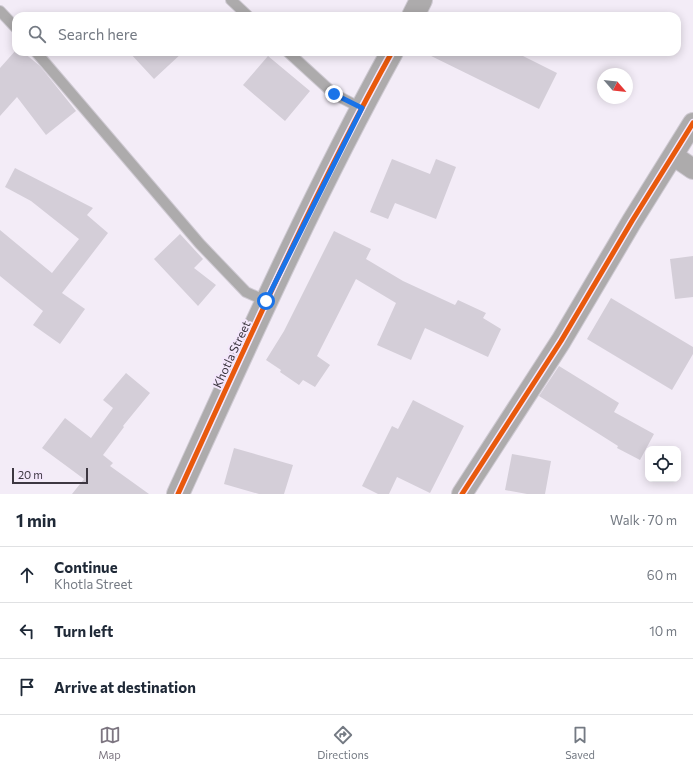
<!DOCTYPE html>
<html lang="en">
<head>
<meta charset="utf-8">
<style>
  :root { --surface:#fff; --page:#f2f2f3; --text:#1f2937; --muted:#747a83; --line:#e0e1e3; --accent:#7d7681 }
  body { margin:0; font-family:Commissioner,sans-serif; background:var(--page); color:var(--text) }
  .controls { position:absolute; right:12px; bottom:12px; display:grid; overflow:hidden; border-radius:8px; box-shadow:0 2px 10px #0003 }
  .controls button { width:36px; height:36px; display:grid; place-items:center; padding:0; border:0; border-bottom:1px solid var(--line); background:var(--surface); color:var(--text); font:20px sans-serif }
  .compass { position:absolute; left:597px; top:68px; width:36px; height:36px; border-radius:50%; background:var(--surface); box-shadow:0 2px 10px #0003; rotate:118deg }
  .scale { position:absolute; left:12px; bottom:10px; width:76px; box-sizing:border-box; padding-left:4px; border:2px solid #3d3741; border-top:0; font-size:11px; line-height:14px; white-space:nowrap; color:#3d3741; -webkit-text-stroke:3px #f4e7fc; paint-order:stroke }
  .stop { position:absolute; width:12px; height:12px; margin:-9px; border:3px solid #1a73e8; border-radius:50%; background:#fff }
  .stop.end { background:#1a73e8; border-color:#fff; box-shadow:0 1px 4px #0008 }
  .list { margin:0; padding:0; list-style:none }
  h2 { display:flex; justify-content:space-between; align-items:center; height:52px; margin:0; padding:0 16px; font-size:17px }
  h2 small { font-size:13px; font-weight:400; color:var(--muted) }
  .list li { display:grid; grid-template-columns:26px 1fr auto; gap:12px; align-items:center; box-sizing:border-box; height:56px; padding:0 16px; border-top:1px solid var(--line) }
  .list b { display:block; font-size:15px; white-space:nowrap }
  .list p { margin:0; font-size:13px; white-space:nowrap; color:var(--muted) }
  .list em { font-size:13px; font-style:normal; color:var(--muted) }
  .icon { flex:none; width:22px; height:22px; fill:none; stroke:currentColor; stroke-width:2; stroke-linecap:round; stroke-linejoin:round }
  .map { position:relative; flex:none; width:693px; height:494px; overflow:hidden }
  .search { position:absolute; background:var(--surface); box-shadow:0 2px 10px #0003; left:12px; right:12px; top:12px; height:44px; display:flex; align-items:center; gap:10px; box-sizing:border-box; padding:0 14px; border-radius:12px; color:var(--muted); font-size:15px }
  .sheet { height:220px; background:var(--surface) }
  nav { display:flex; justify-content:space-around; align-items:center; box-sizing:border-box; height:56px; border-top:1px solid var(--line); background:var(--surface); font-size:11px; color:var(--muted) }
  nav a { display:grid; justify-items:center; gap:2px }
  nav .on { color:var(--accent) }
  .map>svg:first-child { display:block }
  .building { fill:#d4ced8 }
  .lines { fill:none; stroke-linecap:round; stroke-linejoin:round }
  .service-casing { stroke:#cec9d2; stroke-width:12 }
  .minor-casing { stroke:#cec9d2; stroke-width:22 }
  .tertiary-casing { stroke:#cec9d2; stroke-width:24 }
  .service { stroke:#adabac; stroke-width:10 }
  .minor { stroke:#adabac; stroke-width:20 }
  .tertiary { stroke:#adabac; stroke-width:22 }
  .cycleway-casing { stroke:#f4e7fc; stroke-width:8 }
  .cycleway { stroke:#e8590c; stroke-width:5 }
  .route { stroke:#1a73e8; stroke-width:5 }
  .labels { text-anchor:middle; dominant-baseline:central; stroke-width:4; stroke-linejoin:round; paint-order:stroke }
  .street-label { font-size:12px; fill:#3d3741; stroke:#f4e7fc }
</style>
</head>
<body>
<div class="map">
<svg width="693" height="494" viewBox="0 0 693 494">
  <rect width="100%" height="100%" fill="#f3ecf7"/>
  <path class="building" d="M16,50V52H23L40,66L76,111L46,135L17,97L0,116V68Z
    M129,52H183L154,79Z
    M423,52H515L557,73L539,109Z
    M268,56L310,91L285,121L243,85Z
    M392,159L430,174L436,159L456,167L436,219L395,203L388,219L370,212Z
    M15,168L93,208L87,215L108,233L62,293L85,309L60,344L33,325L43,311L0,276V230L52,273L79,239L31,201L5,187Z
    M334,231L371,249L366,259L403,281L455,305L458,300L486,313L483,318L501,329L488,357L425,328L411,360L377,345L396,303L356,279L317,356L330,365L315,387L303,380L299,385L280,372L281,370L266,360L284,331Z
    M180,234L203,259L194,268L216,285L198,306L154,259Z
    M693,256V297L675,299L670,259Z
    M611,298L693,347V354L672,390L587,339Z
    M559,366L619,403L614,412L654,434L640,460L617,448L618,446L539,396Z
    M126,373L150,393L123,426L124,427L103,455L113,463L110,466L149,494H72L84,479L42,448L65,418L91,438L113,408L103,400Z
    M413,400L464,426L430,493L397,477L389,494H378L362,486L392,426L398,429Z
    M234,448L293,465L284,494H259L224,484Z
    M512,454L551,461L545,494H527L505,490Z"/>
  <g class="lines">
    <defs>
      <path id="service" d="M231,0L248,16
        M0,11L16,28
        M36,52L200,244L246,292L266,301
        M288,52L334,94L361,108"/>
      <path id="minor" d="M674,156L693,169
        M462,494L561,341L632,221L693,123"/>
      <path id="tertiary" d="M413,16L421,0
        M178,494C246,345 313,195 392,52"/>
    </defs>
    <use href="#service" class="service-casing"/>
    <use href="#minor" class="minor-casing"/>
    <use href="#tertiary" class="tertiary-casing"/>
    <use href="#service" class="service"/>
    <use href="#minor" class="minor"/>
    <use href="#tertiary" class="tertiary"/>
    <defs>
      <path id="cycleway" d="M178,494C246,345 313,195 392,52
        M462,494L561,341L632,221L693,123"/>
    </defs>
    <use href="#cycleway" class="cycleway-casing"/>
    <use href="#cycleway" class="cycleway"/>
  </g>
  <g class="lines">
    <path class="route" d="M266,301L362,108L334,94"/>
  </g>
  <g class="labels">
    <g class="street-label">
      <text transform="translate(231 354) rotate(-65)">Khotla Street</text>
    </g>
  </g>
</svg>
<div class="controls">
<button><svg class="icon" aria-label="locate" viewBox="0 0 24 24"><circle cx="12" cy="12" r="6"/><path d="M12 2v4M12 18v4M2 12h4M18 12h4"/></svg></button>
</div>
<svg class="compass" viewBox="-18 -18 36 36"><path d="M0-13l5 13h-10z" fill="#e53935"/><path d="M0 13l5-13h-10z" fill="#747a83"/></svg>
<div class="scale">20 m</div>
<div class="stop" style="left:266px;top:301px"></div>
<div class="stop end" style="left:334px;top:94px"></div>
<div class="search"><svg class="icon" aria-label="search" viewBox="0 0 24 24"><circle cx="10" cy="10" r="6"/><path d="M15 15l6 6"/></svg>Search here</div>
</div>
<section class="sheet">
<h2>1 min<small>Walk · 70 m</small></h2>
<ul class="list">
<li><svg class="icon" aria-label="ahead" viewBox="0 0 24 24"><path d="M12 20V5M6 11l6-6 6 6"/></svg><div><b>Continue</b><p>Khotla Street</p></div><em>60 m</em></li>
<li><svg class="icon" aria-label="left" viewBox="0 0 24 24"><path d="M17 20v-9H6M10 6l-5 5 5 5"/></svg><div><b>Turn left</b></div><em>10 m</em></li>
<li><svg class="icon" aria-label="arrive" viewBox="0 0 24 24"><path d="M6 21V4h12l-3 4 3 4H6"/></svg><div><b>Arrive at destination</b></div></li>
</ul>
</section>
<nav>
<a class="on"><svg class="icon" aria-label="map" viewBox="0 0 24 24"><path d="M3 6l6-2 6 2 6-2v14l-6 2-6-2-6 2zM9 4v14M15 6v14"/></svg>Map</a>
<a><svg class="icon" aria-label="directions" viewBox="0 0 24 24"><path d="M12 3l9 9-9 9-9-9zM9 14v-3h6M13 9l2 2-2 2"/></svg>Directions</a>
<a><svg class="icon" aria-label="saved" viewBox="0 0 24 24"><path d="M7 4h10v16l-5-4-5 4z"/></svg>Saved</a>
</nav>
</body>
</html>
